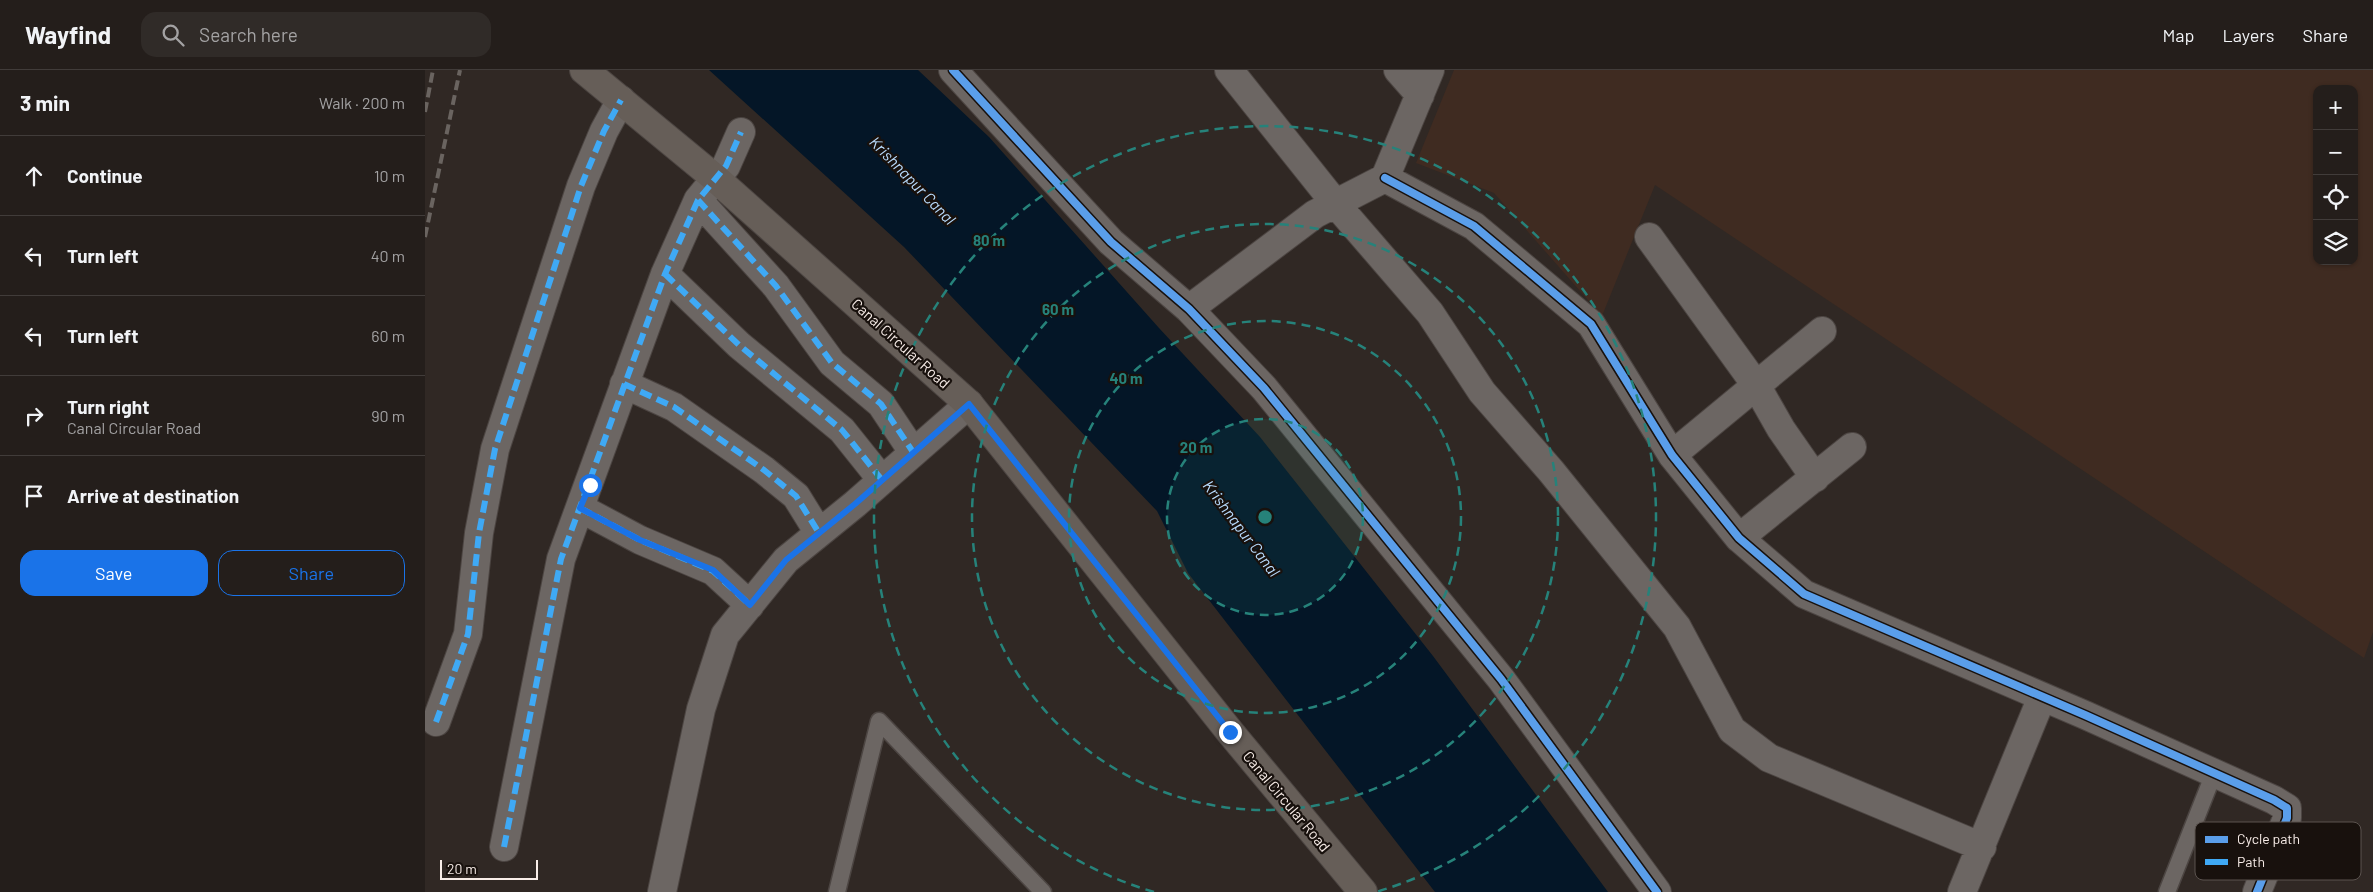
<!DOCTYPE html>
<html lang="en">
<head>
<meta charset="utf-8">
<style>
  :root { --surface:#241e1b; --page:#302b28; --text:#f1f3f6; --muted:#a3a2a3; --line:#413c3a; --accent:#1a73e8 }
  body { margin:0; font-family:Barlow,sans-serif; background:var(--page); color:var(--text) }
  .controls { position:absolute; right:15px; top:15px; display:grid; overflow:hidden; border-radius:10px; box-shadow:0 1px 4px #0004 }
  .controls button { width:45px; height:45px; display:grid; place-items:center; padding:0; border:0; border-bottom:1px solid var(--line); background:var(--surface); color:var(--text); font:25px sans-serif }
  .scale { position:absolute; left:15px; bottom:12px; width:98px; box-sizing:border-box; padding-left:5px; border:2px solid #f8ede8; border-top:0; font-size:14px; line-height:18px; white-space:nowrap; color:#f8ede8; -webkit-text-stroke:4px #18110d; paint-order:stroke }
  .stop { position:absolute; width:15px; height:15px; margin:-11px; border:4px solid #1a73e8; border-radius:50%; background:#fff }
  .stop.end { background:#1a73e8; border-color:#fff; box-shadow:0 1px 5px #0008 }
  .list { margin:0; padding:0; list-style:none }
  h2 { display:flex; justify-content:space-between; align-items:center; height:65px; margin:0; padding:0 20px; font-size:21px }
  h2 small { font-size:16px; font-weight:400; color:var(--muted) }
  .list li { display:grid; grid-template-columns:32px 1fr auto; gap:15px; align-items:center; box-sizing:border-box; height:80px; padding:0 20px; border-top:1px solid var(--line) }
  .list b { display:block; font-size:19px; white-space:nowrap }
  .list p { margin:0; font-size:16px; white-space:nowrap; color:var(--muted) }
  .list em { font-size:16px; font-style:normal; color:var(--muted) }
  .actions { display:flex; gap:10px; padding:15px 20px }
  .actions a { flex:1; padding:11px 0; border:1px solid var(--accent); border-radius:15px; text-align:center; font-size:18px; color:var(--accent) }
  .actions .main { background:var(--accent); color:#fff }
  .icon { flex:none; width:28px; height:28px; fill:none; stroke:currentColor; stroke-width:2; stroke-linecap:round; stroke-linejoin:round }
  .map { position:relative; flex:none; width:1948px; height:822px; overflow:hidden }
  header { display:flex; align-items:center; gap:30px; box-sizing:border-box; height:70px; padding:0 25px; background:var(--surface); border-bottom:1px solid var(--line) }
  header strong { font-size:24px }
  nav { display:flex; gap:28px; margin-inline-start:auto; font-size:18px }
  .search { width:350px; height:45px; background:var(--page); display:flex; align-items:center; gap:12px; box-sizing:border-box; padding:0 18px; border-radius:15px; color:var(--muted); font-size:19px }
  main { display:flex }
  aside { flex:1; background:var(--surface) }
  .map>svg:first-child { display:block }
  .built { fill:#3f2b21; fill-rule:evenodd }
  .water { fill:#041627 }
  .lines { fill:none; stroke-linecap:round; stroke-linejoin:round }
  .service-casing { stroke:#4c4542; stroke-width:19 }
  .minor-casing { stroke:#4c4542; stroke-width:30 }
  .secondary-casing { stroke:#4c4542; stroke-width:30 }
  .service { stroke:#6c6663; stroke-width:16 }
  .minor { stroke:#6c6663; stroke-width:28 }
  .secondary { stroke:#665e58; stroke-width:28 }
  .rail { stroke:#6a6460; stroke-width:4; stroke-dasharray:10 5; stroke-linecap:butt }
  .quiet { stroke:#3fa9f5; stroke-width:6; stroke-dasharray:12 6; stroke-linecap:butt }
  .cycleway-casing { stroke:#18110d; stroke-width:11 }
  .cycleway { stroke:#5a9eea; stroke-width:8 }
  .route { stroke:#1a73e8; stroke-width:6 }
  .ring { fill:none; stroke:#26827a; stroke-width:2.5; stroke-dasharray:9 6 }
  .labels { text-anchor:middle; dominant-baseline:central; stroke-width:4.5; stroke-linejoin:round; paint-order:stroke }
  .street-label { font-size:15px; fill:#f8ede8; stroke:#18110d }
  .water-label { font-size:16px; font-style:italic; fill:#b8dbfd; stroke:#18110d }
  .key { fill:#18110d; stroke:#5b534f; stroke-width:1 }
  .key-label { font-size:14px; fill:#f8ede8 }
  .centre { fill:#26827a; stroke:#18110d; stroke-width:2.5 }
  .ring-label { font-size:15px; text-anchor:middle; font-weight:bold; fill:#26827a; stroke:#18110d; stroke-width:4.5; stroke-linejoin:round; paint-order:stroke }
</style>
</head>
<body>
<header>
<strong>Wayfind</strong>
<div class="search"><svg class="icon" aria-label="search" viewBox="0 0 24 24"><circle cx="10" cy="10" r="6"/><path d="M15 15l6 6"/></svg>Search here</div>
<nav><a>Map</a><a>Layers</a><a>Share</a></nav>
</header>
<main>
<aside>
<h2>3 min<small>Walk · 200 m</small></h2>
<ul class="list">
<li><svg class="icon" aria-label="ahead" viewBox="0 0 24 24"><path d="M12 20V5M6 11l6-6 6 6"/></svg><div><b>Continue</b></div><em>10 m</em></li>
<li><svg class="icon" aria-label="left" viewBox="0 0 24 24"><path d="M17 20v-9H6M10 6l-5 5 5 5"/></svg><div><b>Turn left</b></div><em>40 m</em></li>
<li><svg class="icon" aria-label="left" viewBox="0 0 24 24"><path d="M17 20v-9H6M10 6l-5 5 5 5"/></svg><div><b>Turn left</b></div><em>60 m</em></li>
<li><svg class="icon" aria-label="right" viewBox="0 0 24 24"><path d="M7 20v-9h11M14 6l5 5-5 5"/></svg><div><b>Turn right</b><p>Canal Circular Road</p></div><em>90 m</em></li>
<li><svg class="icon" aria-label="arrive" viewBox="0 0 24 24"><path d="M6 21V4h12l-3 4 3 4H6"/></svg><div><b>Arrive at destination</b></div></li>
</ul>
<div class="actions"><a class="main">Save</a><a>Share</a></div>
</aside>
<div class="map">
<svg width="1948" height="822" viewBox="0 0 1948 822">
  <rect width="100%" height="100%" fill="#302824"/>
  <path class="built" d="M1029,0H1948V562L1939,588L1230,115L1177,246L1069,123L991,93ZM1892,19H1929V191H1892Z"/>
  <path class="water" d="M284,0H493L564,67L734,258L835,367L1008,586L1183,822H1010L763,503L732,441L479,177Z"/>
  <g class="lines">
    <defs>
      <path id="service" d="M412,822L454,651L618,822
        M1742,822L1789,703"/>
      <path id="minor" d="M528,0L686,172L764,239L839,318L1076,609L1232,822
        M804,0L910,133L1005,243L1057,322L1126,401L1252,557L1307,660L1344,688L1557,777
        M973,0L995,25
        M960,108L1049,156L1166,254L1247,385L1314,468L1379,524L1660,645L1849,730L1862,738V748L1832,822
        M273,130L351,216L407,293L456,334L488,382
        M1224,167L1331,315L1356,359L1390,408
        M240,204L314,275L417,360L457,410
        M764,239L890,144L960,108L1005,0
        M199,314L249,337L339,400L371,426L394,463
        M1247,385L1397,261
        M155,438L215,470L288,501L325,535
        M1314,468L1427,377
        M11,652L43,564L54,463L70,379L156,116L179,61L196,30
        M79,777L136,489L240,204L273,130L301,96L316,62
        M237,822L276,639L300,565L361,490L430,434L544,334
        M1537,822L1617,627"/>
      <path id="secondary" d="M159,0L290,108L544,334L805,662L938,822"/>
    </defs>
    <use href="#service" class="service-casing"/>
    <use href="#minor" class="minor-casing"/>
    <use href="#secondary" class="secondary-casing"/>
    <use href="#service" class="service"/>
    <use href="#minor" class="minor"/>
    <use href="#secondary" class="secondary"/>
    <path class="rail" d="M0,42L8,0
      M0,167L35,0"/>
    <path class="quiet" d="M273,130L351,216L407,293L456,334L488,382
      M240,204L314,275L417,360L457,410
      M199,314L249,337L339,400L371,426L394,463
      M155,438L215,470L288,501L325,535
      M11,652L43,564L54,463L70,379L156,116L179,61L196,30
      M79,777L136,489L240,204L273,130L301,96L316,62"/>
    <defs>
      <path id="cycleway" d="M528,0L686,172L764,239L839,318L1076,609L1232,822
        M960,108L1049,156L1166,254L1247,385L1314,468L1379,524L1660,645L1849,730L1862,738V748L1832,822"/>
    </defs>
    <use href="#cycleway" class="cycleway-casing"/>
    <use href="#cycleway" class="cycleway"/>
  </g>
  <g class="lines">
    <path class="route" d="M165,415L155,438L215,470L288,500L325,535L361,490L430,434L544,334L805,662"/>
  </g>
  <circle cx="840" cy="447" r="98" fill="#26827a" fill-opacity=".12"/>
  <g class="ring">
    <circle cx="840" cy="447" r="98"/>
    <circle cx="840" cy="447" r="196"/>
    <circle cx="840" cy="447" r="293"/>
    <path d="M729 822A391 391 0 1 1 951 822"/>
  </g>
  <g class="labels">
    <g class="street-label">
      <text transform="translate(476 273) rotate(42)">Canal Circular Road</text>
      <text transform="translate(862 731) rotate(50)">Canal Circular Road</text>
    </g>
    <g class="water-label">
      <text transform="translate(488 110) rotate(46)">Krishnapur Canal</text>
      <text transform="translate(817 458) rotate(53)">Krishnapur Canal</text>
    </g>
  </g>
  <rect x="1770" y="752" width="166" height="58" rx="8" class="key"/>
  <rect x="1780" y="766" width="23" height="7" fill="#5a9eea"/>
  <rect x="1780" y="789" width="23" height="6" fill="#3fa9f5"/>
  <g class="key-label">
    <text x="1812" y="774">Cycle path</text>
    <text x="1812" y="797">Path</text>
  </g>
  <circle cx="840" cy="447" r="8" class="centre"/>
  <g class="ring-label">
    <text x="564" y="176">80 m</text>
    <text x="633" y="245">60 m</text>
    <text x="701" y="314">40 m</text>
    <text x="771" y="383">20 m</text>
  </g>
</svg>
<div class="controls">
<button>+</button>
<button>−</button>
<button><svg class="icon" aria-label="locate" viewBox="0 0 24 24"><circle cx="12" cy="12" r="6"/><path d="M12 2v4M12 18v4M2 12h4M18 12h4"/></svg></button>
<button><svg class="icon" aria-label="layers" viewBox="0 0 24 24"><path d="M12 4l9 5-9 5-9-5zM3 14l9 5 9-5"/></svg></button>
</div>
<div class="scale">20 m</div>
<div class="stop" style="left:165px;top:415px"></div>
<div class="stop end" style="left:805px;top:662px"></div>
</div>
</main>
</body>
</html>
